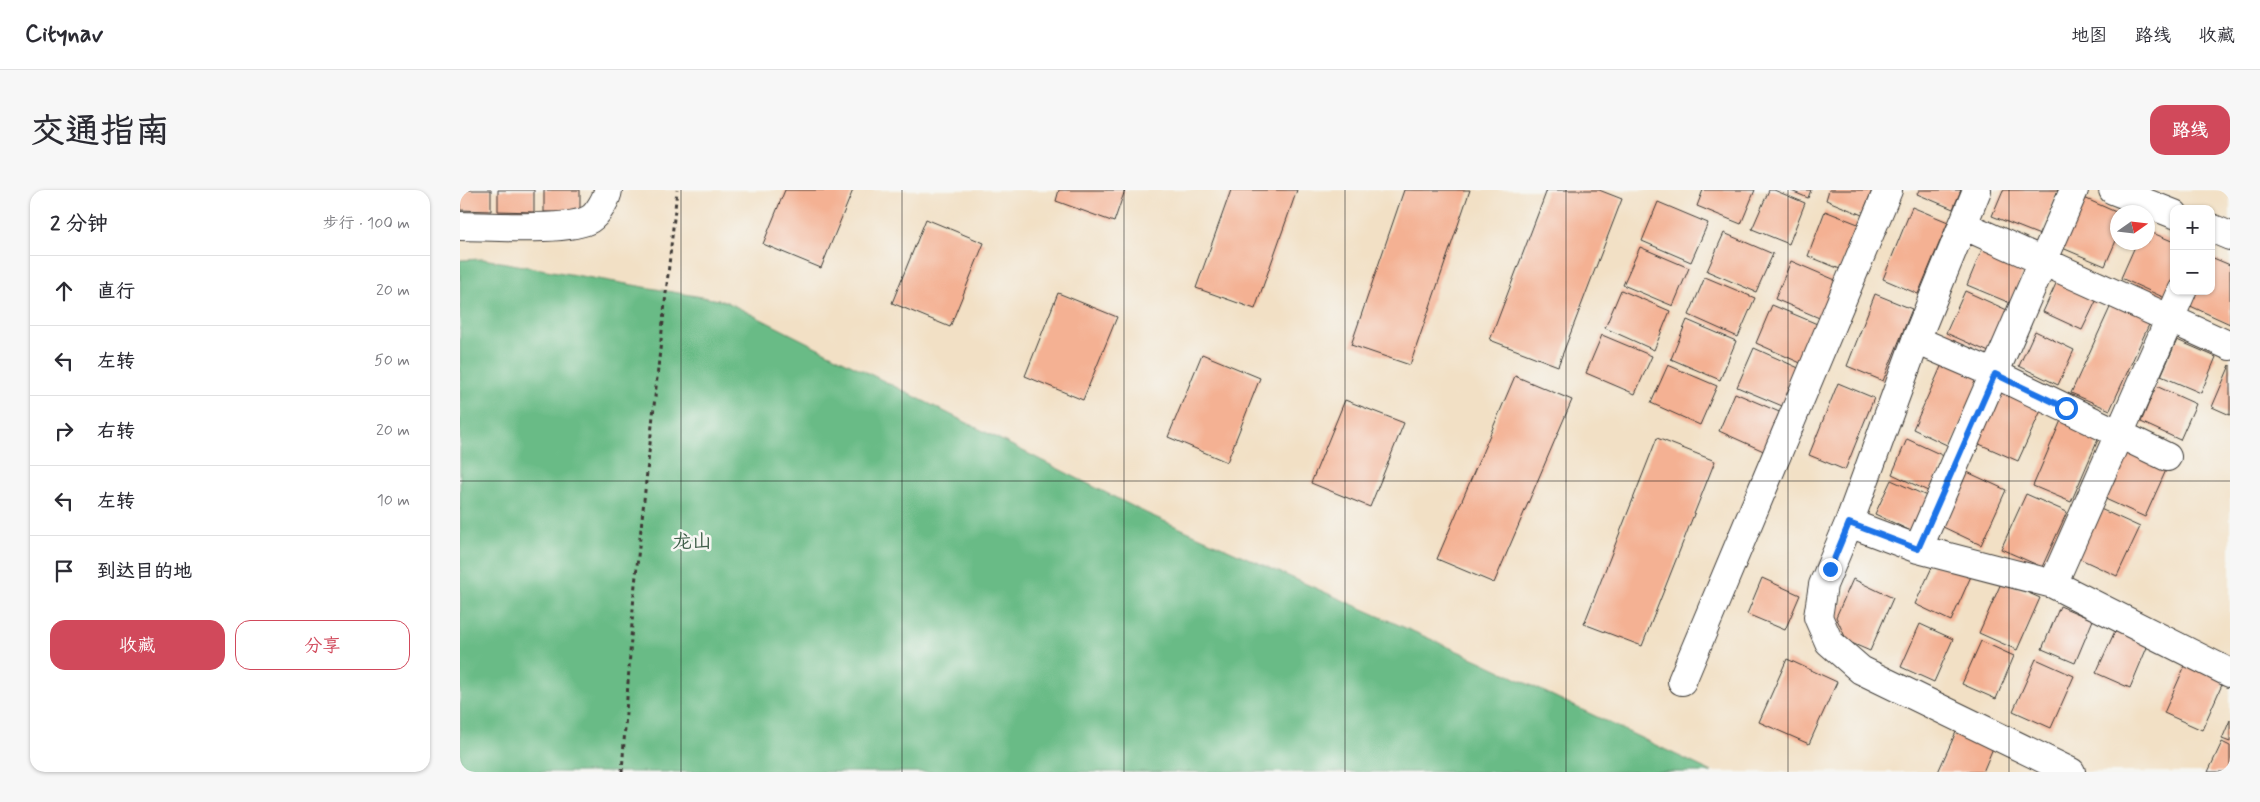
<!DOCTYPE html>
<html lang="zh">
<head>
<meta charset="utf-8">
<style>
  :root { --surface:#fff; --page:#f7f7f7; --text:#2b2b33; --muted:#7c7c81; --line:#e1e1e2; --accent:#d1495b }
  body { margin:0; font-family:Mynerve,"LXGW WenKai TC",sans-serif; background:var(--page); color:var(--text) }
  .controls { position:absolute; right:15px; top:15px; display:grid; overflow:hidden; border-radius:10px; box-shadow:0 1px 4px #0004 }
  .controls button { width:45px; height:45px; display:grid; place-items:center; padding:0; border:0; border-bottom:1px solid var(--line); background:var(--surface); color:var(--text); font:25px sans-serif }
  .compass { position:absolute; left:1650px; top:15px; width:45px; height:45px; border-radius:50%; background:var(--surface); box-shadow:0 1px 4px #0004; rotate:76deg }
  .stop { position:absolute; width:15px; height:15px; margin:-11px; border:4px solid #1a73e8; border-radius:50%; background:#fff }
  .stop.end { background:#1a73e8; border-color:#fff; box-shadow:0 1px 5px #0008 }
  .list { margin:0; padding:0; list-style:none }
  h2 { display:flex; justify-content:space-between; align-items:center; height:65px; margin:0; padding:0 20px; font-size:21px }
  h2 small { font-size:16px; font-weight:400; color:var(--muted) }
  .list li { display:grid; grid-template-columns:32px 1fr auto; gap:15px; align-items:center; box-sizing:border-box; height:70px; padding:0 20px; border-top:1px solid var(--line) }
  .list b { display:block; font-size:19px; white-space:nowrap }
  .list em { font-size:16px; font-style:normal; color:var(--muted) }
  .actions { display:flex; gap:10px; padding:15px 20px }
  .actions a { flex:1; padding:11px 0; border:1px solid var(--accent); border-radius:15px; text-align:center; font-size:18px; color:var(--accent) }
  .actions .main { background:var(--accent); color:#fff }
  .icon { flex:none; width:28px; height:28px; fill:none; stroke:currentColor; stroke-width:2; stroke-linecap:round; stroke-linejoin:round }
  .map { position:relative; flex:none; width:1770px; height:582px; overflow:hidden; border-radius:15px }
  header { display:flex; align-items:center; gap:30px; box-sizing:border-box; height:70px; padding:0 25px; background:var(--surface); border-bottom:1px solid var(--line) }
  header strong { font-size:24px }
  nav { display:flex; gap:28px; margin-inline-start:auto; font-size:18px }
  .intro { display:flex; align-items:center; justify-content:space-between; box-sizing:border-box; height:120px; padding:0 30px }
  h1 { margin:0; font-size:35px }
  .button { padding:12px 22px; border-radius:15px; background:var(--accent); color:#fff; font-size:18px; font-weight:700 }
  main { display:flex; gap:30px; padding:0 30px }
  aside { flex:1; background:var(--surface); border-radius:15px; box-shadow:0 1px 4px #0004 }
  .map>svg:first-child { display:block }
  .forest { fill:#69bb86; stroke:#426c51 }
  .building { fill:#f4b193 }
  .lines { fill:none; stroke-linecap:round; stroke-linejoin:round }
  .minor-casing { stroke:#3c3935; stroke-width:30 }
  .path { stroke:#3c3935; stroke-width:3; stroke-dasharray:4 4; stroke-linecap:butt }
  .minor { stroke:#fff; stroke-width:28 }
  .route { stroke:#1a73e8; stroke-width:6 }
  .grid { fill:none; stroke:#1c1c1c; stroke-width:1; stroke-opacity:0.55 }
  .labels { text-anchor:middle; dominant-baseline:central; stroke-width:5; stroke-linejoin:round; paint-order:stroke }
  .park-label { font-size:20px; fill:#405f4a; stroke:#f6f6f2 }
</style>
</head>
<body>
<header>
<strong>Citynav</strong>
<nav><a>地图</a><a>路线</a><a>收藏</a></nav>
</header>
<div class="intro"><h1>交通指南</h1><a class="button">路线</a></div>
<main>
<aside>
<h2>2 分钟<small>步行 · 100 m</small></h2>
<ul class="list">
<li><svg class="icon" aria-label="ahead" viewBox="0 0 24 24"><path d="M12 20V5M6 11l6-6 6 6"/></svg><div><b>直行</b></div><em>20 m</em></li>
<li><svg class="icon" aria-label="left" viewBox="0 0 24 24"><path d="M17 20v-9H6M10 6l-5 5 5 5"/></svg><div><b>左转</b></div><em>50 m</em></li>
<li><svg class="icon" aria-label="right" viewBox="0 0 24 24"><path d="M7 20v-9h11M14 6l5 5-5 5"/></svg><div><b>右转</b></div><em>20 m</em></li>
<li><svg class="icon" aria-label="left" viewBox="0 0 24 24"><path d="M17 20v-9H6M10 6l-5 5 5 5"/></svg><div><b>左转</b></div><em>10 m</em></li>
<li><svg class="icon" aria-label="arrive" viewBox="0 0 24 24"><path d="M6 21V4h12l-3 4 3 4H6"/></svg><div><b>到达目的地</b></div></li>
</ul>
<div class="actions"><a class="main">收藏</a><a>分享</a></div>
</aside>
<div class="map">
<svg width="1770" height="582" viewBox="0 0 1770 582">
  <rect width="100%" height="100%" fill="#f6f6f2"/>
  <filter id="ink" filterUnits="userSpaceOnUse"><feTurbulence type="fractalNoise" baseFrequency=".02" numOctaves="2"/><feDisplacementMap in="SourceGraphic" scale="10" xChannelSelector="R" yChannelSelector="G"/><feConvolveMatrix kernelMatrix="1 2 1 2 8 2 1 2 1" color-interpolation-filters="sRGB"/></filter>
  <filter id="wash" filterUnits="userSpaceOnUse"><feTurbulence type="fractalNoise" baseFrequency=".0096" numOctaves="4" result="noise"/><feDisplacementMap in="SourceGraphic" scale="20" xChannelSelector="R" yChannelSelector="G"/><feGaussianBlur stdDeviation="1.12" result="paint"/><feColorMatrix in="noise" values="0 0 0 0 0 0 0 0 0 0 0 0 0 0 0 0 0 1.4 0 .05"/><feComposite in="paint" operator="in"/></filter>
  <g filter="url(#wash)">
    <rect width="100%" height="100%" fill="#f2e0c5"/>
    <path class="forest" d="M23,69L265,111L686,323L1020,471L1252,582H0V70Z"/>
    <g id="blocks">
      <path class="building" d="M0,0H31V21L0,20Z
        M38,0H74V22L38,21Z
        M84,0H120V22H84Z
        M325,0H393L361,78L303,54Z
        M599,0H665L654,32L596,11Z
        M771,0H837L795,119L736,98Z
        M944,0H1010L950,175L891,155Z
        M1087,0H1139L1162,9L1098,176L1030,150Z
        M1243,0H1295L1281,34L1237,16Z
        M1309,0H1314L1345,13L1329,54L1292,39Z
        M1329,0H1351L1348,8Z
        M1369,0H1412L1402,25L1366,10Z
        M1459,0H1501L1493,19L1457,4Z
        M1543,0H1598L1580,45L1532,26Z
        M1622,7L1658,23V46L1645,76L1600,57Z
        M1198,12L1248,33L1231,72L1182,51Z
        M1452,17L1488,32L1458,104L1423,89Z
        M1365,21L1398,34L1380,79L1348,66Z
        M466,29L524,53L490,137L432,113Z
        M1688,41L1714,52V88L1705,108L1661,88L1677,52H1688Z
        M1264,43L1313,64L1296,102L1247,81Z
        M1525,52L1568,71L1550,113L1507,95Z
        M1180,57L1229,78L1213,116L1163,95Z
        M1751,67L1770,75V134L1726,114L1732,101H1751Z
        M1331,71L1380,92L1364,130L1315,109Z
        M1245,87L1295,108L1278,147L1229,125Z
        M1599,87L1639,105L1622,140L1583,122Z
        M1161,100L1210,121L1194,160L1145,138Z
        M1505,101L1547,120L1529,162L1486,143Z
        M598,103L657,127L623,210L565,186Z
        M1415,104L1452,119L1423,191L1387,176Z
        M1653,111L1692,128L1650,220L1611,203Z
        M1312,115L1362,136L1345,175L1296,153Z
        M1227,130L1276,151L1260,190L1211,169Z
        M1575,141L1614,160L1598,195L1559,176Z
        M1142,145L1192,166L1175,204L1126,183Z
        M1717,150L1756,167L1741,203L1701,186Z
        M1294,158L1343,180L1327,218L1277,197Z
        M742,164L800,188L767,272L708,247Z
        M1484,170L1522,187L1491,257L1453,239Z
        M1208,175L1257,196L1240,235L1191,213Z
        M1770,175V225L1752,217Z
        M1055,186L1112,210L1034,393L977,369Z
        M1378,193L1414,208L1385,280L1349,265Z
        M1696,196L1736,214L1720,250L1681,232Z
        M1542,198L1583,216L1558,271L1517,253Z
        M1275,203L1324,224L1308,263L1259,241Z
        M885,210L944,233L910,317L851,293Z
        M1602,228L1640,245L1611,312L1573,296Z
        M1197,248L1255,271L1182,456L1124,434Z
        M1447,249L1486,267L1470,302L1432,284Z
        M1663,258L1707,278L1685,327L1641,307Z
        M1505,281L1546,300L1521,355L1481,336Z
        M1431,290L1469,307L1453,342L1415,324Z
        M1566,304L1607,322L1582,377L1541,359Z
        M1636,317L1680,337L1657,386L1614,366Z
        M1473,375L1512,384L1491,431L1455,414Z
        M1302,388L1340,405L1325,440L1287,424Z
        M1393,389L1433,408L1410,461L1387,451L1376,427Z
        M1542,391L1580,408L1557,460L1519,443Z
        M1600,416L1633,430L1615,473L1582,459Z
        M1460,434L1493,449L1474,492L1441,477Z
        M1655,441L1688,455L1670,498L1636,483Z
        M1521,451L1554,466L1536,509L1502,494Z
        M1327,469L1377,492L1349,554L1299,532Z
        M1576,469L1614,486L1591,538L1553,521Z
        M1727,471L1765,488L1742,540L1704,523Z
        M1770,530V552L1762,549Z
        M1496,542L1533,558L1523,582H1478Z
        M1762,552L1770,556V582H1748Z"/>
    </g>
  </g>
  <g filter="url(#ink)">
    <use href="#blocks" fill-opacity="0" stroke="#3c3935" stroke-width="1"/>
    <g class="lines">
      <defs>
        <path id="minor" d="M1517,0L1456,150L1389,333L1363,395L1358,427L1369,452L1401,480L1611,582
          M1653,0L1714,24
          M1503,35L1770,156
          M0,36C28,36 109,42 130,29C138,24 147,8 148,0
          M1751,38L1770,46
          M1456,150L1535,184L1707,267
          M1389,333L1458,359L1593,394L1770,483
          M1458,359L1614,0
          M1593,394L1722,101
          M1222,491L1428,0"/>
      </defs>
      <use href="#minor" class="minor-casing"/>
      <path class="path" d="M0,582H1
        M162,582L174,404L217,0"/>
      <use href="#minor" class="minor"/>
    </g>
  </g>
  <g class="lines" filter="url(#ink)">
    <path class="route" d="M1370,379L1389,333L1458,359L1535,184L1606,218"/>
  </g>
  <path class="grid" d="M221,0V582M442,0V582M664,0V582M885,0V582M1106,0V582M1328,0V582M1549,0V582M0,291H1770"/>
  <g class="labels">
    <g class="park-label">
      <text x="232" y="352">龙山</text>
    </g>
  </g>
</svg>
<div class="controls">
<button>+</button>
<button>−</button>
</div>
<svg class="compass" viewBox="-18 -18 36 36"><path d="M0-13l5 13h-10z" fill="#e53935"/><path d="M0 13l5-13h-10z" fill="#7c7c81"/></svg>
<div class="stop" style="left:1606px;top:218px"></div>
<div class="stop end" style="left:1370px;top:379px"></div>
</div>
</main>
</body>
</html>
